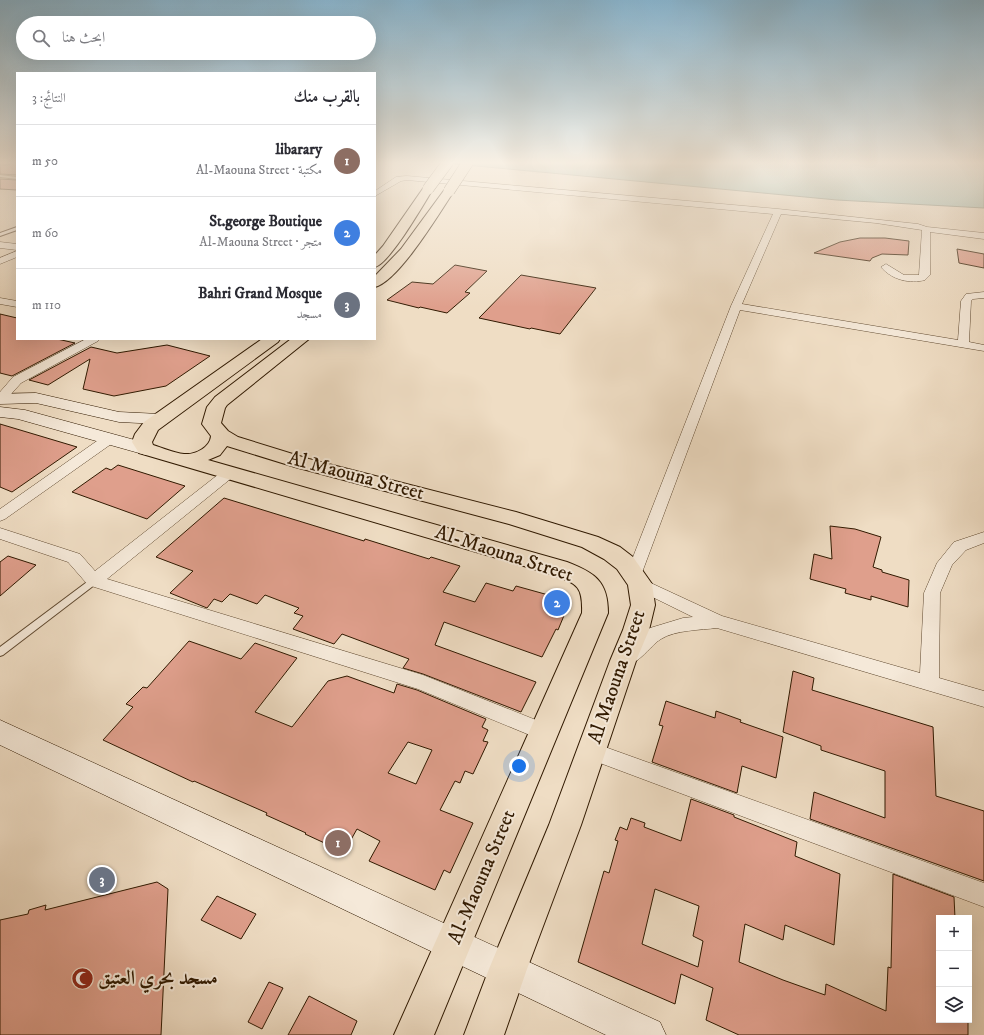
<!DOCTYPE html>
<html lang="ar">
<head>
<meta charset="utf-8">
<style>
  :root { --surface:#fff; --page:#f2f2f3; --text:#2b2b33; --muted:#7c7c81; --line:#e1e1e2; --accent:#0b8043 }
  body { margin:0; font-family:"IM FELL DW Pica",Amiri,serif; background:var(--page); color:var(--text); direction:rtl }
  .controls { position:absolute; right:12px; bottom:12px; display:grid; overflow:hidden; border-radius:0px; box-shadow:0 4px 16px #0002 }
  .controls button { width:36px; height:36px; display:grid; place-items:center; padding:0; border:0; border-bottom:1px solid var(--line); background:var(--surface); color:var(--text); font:20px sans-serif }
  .you { position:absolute; left:519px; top:766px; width:14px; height:14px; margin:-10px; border:3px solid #fff; border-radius:50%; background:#1a73e8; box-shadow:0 0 0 6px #1a73e833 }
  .badge { display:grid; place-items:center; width:26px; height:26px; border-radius:50%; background:var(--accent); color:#fff; font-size:13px; font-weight:700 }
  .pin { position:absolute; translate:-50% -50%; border:2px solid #fff; box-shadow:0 1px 4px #0006 }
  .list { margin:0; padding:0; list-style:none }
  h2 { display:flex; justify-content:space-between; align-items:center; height:52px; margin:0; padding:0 16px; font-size:17px }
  h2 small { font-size:13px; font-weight:400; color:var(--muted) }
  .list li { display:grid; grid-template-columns:26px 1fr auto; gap:12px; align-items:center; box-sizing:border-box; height:72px; padding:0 16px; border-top:1px solid var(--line) }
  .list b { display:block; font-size:15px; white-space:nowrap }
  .list p { margin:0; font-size:13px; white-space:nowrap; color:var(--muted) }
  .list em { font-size:13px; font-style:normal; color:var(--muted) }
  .icon { flex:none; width:22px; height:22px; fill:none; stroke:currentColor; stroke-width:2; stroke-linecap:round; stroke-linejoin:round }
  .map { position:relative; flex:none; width:984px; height:1035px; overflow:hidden; direction:ltr }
  .search { position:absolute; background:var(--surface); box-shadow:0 4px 16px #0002; left:16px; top:16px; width:360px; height:44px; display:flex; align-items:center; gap:10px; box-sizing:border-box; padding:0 14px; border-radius:22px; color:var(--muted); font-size:15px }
  .panel { position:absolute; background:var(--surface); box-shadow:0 4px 16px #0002; left:16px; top:72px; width:360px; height:268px; border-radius:0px; direction:rtl }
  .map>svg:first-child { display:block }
  .water { fill:#9abcb1; stroke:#707b6a }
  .building { fill:#df9f8c; stroke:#301900; fill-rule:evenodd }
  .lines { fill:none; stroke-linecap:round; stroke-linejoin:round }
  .lane-casing { stroke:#604a31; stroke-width:2 }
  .street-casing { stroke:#604a31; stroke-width:1 }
  .secondary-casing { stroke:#301900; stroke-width:1 }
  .highway-casing { stroke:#301900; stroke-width:2 }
  .lane { fill:#f5e9d9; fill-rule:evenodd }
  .street { fill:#f5e9d9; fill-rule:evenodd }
  .secondary { fill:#f5e9d9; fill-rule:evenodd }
  .highway { fill:#efddc4; fill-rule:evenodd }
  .highway-bridge-casing { stroke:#301900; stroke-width:12; stroke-linecap:butt }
  .highway-bridge { stroke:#efddc4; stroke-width:11 }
  .labels { text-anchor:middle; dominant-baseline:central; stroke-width:4; stroke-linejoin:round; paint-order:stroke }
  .near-street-label { font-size:20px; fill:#301900; stroke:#f5e9d9 }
  .near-poi-label { font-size:20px; font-weight:bold; fill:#301900; stroke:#f5e9d9; text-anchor:start }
</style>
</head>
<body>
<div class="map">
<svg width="984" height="1035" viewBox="0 0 984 1035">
  <rect width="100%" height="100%" fill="#efddc4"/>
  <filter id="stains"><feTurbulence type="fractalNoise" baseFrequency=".005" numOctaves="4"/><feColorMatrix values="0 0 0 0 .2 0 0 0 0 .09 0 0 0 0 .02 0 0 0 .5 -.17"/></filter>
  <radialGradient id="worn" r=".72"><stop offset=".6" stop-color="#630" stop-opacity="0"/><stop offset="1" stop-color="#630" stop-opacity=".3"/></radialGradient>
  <path class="water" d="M434,162H984V208L837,200Z"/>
  <path class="building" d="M14,162H17V175L0,174V165H8Z
    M0,179L17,180V190L0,189Z
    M860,238H885L909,241L908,255L882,254L872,258L870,261L814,253L840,242Z
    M957,249L984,254V268L959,263Z
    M455,265L487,271L465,292L470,293L447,313L420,307L419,308L387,300L412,282L433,284Z
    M521,275L596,288L560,334L531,328L530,329L479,318Z
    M0,314L17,318V339H57L75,343L12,376L0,373Z
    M167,345L210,356L166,386L114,396L83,389L90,359L48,385L29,380L91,347L117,353Z
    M0,424L77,447L12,492L0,487Z
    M118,465L185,486L147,519L72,492L106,468L111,470Z
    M224,498L364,541L365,539L429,559L431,557L460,566L443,592L475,602L486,583L513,591L516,586L570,601L558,630L556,629L542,657L444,622L435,645L536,682L521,712L423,674L403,668L409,659L342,634L334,644L293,629L303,616L294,613L299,608L265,595L257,604L230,594L222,602L214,599L207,608L170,593L193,571L156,557Z
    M830,526L855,529L881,537L873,567L882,570V572L909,580L908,607L871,596V600L845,593L846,589L810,579L814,554L832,559Z
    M8,556L36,565L0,596V562Z
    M189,641L241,659L255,643L297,658L255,712L292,727L328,681L347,676L394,693L397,684L417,690L486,719L482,727L488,730L483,741L488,742L473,774L465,771L460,783L455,781L440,810L473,823L450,873L444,870L435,890L369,861L380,841L357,829L344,852L305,834L306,833L266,815L267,813L242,802L194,781L193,782L103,740L133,707L126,704L143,687L147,688ZM408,742L432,750L416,784L388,773Z
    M793,671L814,678L812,690L933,727L936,796L984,811V881L810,819L814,792L885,818V771L821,750V746L783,732Z
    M666,701L715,718L716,711L741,720L740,722L783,737L776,778L742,766L737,793L652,762L663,726L659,725Z
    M691,799L734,815V817L797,842L795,856L840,874L834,945L785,925L783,940L745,924L739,962L783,980L825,995L826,984L886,1011L888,967L891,968L893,874L954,897L955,918H939V1020H968V1035H739L706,1020L713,988L681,974L675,1004L578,962L604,871L609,873L618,841L615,840L620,827L627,830L631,818L645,823L644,827L681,841ZM655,889L699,906L693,936L703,941L698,967L642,944Z
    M157,882L168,889L161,1035H0V920L28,914L29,910L46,905L45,910Z
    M217,896L256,914L241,939L201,920Z
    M269,982L283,988L262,1029L248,1022Z
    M309,996L357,1021L351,1035H288Z"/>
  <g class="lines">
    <defs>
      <path id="lane" d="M0,175L17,177V179L0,177Z
        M17,227V230L0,236V233Z
        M94,578L97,579L98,581L97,583L3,655L0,656V647L91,579Z"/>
      <path id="street" d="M407,176L778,209L918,224L927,227L984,233V239L930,232V275L925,280C910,284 892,280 881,267L886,264L904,275H919L922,230L876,223L781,214L742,304L958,340L961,301L966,294L984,292V298L973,299L971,301L969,342L984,345V351L740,310L640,578L722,616L920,673L924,593L937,563L954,542L984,532V543L966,550L952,565L940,593L939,678L984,691V707L717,628C701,630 675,630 661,639C648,647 637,669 621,663L618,658L621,653L650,628L683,618L693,617L634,588L632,584L634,581L628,579L626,575L731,306L773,214L407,180L401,181L375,196V191L396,177Z
        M0,242L17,244V250L0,248Z
        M17,251V257L0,264V258Z
        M0,298L17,301V307L0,304Z
        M86,339H99L98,341L21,383L4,402L0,403V392L13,377Z
        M109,435L114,436L116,439L114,442L5,519L0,521V509L104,436Z
        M229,469L234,470L236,473L234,476L107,579L423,675L551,726L554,732L551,738L544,741L537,738L418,689L88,585L68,562L0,539V528L80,554L95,571L224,470Z
        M591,742L984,883V907L584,757L581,751L584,745Z"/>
      <path id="secondary" d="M36,393L119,412L160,414L166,415L169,419L166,423L160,424L119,422L36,403L0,404V394Z
        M0,407L25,410L153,445L155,449L153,453L146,455L18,419L0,417Z
        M0,720L660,1022L666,1035H606L0,745Z"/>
      <path id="highway" d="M428,186L433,189C423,205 390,263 375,267V255L383,246L424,187Z
        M449,188L454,191C440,212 399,281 375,287V276L401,249L445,189Z
        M262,339H280L278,342L158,430L152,442L153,445C163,448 174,453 184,454C196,455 210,447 211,436L202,424L207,407L215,397L291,339H309L227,405L225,408L221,423L228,431L238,437L309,459L516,512L598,537L620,547L633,557L652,584L655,605L649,630L636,661L581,825L527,969L504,1035H464L489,969L549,825L610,661L623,630L631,605L628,585L617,569L604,559L582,547L509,524L295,467L227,446L220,455L208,460L567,562C595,573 608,581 608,613L434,1035H394L582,613C583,584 576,584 551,574L139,453L132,442L135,434L144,422Z"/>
    </defs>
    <use href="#lane" class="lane-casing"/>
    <use href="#street" class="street-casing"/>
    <use href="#secondary" class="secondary-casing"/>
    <use href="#highway" class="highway-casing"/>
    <use href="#lane" class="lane"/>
    <use href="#street" class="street"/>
    <use href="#secondary" class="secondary"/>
    <use href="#highway" class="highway"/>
    <defs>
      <path id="highway-bridge" d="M428,189L448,162
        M449,191L468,162"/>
    </defs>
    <use href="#highway-bridge" class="highway-bridge-casing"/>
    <use href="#highway-bridge" class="highway-bridge"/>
  </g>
  <linearGradient id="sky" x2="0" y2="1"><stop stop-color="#89b7d2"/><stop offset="0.53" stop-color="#f8f0e4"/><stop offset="1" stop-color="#f8f0e4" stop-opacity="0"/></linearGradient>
  <rect width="984" height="307" fill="url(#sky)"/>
  <defs>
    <symbol id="mosque-disc" viewBox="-11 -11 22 22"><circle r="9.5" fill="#8f2418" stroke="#f5e9d9"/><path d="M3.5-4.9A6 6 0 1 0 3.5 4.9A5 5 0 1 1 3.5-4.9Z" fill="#fff"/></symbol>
  </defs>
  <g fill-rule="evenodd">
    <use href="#mosque-disc" x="70" y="966" width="25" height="25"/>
  </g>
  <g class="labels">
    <g class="near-street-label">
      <text transform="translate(356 476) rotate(15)">Al Maouna Street</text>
      <text transform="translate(504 554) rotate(18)">Al-Maouna Street</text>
      <text transform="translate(617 677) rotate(-71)">Al Maouna Street</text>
      <text transform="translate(482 877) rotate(-67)">Al-Maouna Street</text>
    </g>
    <g class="near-poi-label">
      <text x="98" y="978">مسجد بحري العتيق</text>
    </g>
  </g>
  <rect width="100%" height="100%" filter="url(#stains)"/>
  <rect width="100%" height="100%" fill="url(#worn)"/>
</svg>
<div class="controls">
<button>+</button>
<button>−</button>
<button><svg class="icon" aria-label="layers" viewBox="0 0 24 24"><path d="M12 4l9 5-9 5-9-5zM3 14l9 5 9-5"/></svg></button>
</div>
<div class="you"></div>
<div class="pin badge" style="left:338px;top:843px;background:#8d6e63">1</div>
<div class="pin badge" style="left:557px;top:603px;background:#3f7fe0">2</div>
<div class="pin badge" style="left:102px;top:880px;background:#6b7280">3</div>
<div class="search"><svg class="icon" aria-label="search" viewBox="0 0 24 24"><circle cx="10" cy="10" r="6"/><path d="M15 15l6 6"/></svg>ابحث هنا</div>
<section class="panel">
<h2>بالقرب منك<small>النتائج: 3</small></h2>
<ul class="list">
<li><span class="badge" style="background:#8d6e63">1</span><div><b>libarary</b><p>مكتبة · Al-Maouna Street</p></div><em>50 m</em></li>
<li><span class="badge" style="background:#3f7fe0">2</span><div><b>St.george Boutique</b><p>متجر · Al-Maouna Street</p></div><em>60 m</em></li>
<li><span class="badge" style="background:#6b7280">3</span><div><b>Bahri Grand Mosque</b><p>مسجد</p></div><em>110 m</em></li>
</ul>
</section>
</div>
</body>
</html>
